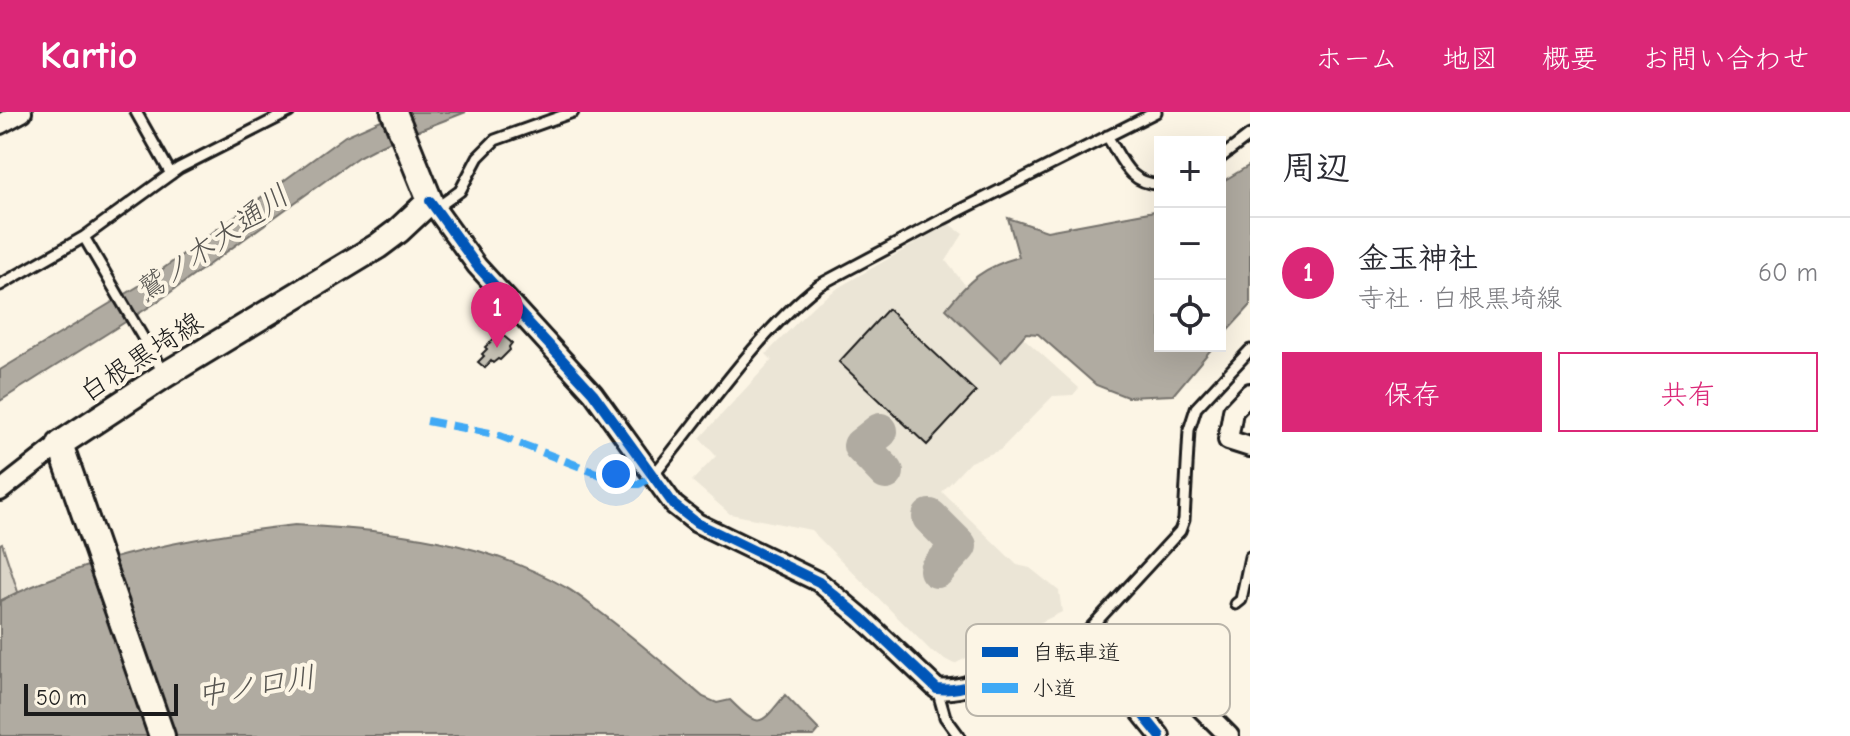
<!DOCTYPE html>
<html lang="ja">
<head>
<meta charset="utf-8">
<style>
  :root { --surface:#fff; --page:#f7f7f7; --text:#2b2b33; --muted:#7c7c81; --line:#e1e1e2; --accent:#db2777 }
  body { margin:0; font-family:"Comic Neue","Klee One",sans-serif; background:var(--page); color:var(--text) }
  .controls { position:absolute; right:24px; top:24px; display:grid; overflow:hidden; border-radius:0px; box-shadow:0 8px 32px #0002 }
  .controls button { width:72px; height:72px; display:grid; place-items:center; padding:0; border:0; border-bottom:2px solid var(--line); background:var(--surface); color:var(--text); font:40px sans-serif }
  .scale { position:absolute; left:24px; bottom:20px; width:154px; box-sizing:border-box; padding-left:8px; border:4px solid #1c1c1c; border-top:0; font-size:22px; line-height:28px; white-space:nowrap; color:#1c1c1c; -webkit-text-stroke:6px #fcf5e5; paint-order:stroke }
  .you { position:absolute; left:616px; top:362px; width:28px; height:28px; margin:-20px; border:6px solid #fff; border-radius:50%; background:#1a73e8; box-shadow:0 0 0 12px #1a73e833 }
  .badge { display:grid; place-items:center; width:52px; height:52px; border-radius:50%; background:var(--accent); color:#fff; font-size:26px; font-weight:700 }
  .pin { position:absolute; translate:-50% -66px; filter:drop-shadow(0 2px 4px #0008) }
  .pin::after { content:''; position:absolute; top:42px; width:28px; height:24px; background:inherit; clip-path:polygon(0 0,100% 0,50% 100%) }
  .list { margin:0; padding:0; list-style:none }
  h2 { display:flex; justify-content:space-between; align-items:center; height:104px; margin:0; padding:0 32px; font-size:34px }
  h2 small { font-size:26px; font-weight:400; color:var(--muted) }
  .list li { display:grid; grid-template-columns:52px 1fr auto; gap:24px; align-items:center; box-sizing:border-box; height:112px; padding:0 32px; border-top:2px solid var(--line) }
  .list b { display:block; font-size:30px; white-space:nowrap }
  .list p { margin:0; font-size:26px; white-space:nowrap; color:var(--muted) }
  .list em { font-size:26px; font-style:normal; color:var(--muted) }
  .actions { display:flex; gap:16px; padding:24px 32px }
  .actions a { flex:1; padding:18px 0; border:2px solid var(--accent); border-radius:0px; text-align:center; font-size:28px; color:var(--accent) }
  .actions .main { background:var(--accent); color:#fff }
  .icon { flex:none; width:44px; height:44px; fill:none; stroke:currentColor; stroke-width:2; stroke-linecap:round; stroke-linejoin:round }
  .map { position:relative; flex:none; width:1250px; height:624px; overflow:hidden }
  header { display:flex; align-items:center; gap:48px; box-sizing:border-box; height:112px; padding:0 40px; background:var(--accent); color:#fff }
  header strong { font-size:38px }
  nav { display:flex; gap:44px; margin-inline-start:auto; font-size:28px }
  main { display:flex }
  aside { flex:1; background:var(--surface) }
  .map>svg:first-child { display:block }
  .built { fill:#ebe5d6 }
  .green { fill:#dbd5c8; stroke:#7c7872; stroke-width:2 }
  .water { fill:#b0aba1; stroke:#75726c; stroke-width:2 }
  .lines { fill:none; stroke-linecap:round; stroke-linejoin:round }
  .river { stroke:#b0aba1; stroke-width:36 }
  .building { fill:#c4c0b3; stroke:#1c1c1c; stroke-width:2 }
  .lane-casing { stroke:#1c1c1c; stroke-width:15 }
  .street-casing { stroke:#1c1c1c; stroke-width:24 }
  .secondary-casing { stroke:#1c1c1c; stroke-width:30 }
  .lane { stroke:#fcf5e5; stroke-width:9 }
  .street { stroke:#fcf5e5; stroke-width:18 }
  .secondary { stroke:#fcf5e5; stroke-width:24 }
  .quiet { stroke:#3fa9f5; stroke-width:8; stroke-dasharray:16 8; stroke-linecap:butt }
  .cycleway-casing { stroke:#fcf5e5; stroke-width:15 }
  .cycleway { stroke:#0057b8; stroke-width:10 }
  .labels { text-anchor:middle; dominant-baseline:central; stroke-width:8; stroke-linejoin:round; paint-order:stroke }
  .street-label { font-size:28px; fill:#1c1c1c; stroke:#fcf5e5 }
  .water-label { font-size:30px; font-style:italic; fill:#575551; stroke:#fcf5e5 }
  .key { fill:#fcf5e5; stroke:#b9b4a9; stroke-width:2 }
  .key-label { font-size:22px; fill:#1c1c1c }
</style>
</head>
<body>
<header>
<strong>Kartio</strong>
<nav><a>ホーム</a><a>地図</a><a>概要</a><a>お問い合わせ</a></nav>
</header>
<main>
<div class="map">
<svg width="1250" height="624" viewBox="0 0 1250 624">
  <rect width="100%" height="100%" fill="#fcf5e5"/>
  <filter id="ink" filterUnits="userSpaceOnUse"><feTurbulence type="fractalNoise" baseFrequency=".0125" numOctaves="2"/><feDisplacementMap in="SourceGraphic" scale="16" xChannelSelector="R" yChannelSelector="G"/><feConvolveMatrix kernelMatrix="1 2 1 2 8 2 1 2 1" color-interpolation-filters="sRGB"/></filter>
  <g filter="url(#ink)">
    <path class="built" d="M949,112L963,122L946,149L965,173L1079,276L1073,283L1053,284L1000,338L970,350L942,380L1017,453L1030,456L1059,479L1062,500L954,552L932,540L811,418L730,402L692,369L716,344L700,326L772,248L766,242L813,194L841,174Z"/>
    <path class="green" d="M2,431L18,480L0,489V432Z"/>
    <path class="water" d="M399,0H466L381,33L358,45L157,190L0,289V258L142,172L345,24Z
      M1250,53V194L1220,227V71Z
      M1160,98V234H1214L1173,283L1127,285L1096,273L1038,222L1026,221L1001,250L946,197C969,168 983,155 1019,145L1008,106L1047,119Z
      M295,413C388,418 483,428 565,475C578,482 589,492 600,500C636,527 669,556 703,585L717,591L730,588C760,618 760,614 785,583L819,618L814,624H0V489C91,444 195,424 295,413Z"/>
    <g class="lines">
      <path class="river" d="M880,319L861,334L886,360
        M930,405L959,434L937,458"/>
    </g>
    <path class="building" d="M888,197L976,280L927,333L839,250Z
      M500,221L512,231L509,235L510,238L500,248L498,247L493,251L491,249L485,256L478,250L484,244L482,242L487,237L485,235Z"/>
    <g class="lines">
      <defs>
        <path id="lane" d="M136,0L171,62
          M1107,24C1122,47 1129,73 1160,72
          M1220,46L1250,23
          M435,97L460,79L478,45L495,28L573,0
          M84,125L163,260
          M0,173L84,125L179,56L289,0
          M652,365C702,304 757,221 819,173L943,107L1156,0
          M1236,492L1241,488L1250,445
          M1088,522L1173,568
          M1073,535L1180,419L1184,408L1189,318L1196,296L1250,238
          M937,577L945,605L959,624"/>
        <path id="street" d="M0,12L22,0
          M430,89L477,154L593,281L674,393L697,411L819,470L861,505L937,577C988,583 1023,529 1073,535L1122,577L1160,624
          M1250,281L1233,299L1228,328L1250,335
          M0,379L60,332
          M1173,568L1229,624"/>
        <path id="secondary" d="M162,624L60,332L165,263L378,134L398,119L430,89L394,0"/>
      </defs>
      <use href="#lane" class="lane-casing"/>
      <use href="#street" class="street-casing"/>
      <use href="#secondary" class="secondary-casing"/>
      <use href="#lane" class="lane"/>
      <use href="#street" class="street"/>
      <use href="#secondary" class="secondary"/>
      <path class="quiet" d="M427,309L495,322L625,372H639L652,365"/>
      <defs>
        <path id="cycleway" d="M430,89L477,154L593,281L674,393L697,411L819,470L861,505L937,577C988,583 1023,529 1073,535L1122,577L1160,624"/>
      </defs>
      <use href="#cycleway" class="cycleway-casing"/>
      <use href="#cycleway" class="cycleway"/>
    </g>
  </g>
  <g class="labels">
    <g class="street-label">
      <text transform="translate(141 245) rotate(-33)">白根黒埼線</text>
    </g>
    <g class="water-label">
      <text transform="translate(212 132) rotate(-35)">鷲ノ木大通川</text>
      <text transform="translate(256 574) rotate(-9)">中ノ口川</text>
    </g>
  </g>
  <rect x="966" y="512" width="264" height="92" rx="12" class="key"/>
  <rect x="982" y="535" width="36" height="10" fill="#0057b8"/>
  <rect x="982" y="571" width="36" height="10" fill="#3fa9f5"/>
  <g class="key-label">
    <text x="1032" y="548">自転車道</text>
    <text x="1032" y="584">小道</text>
  </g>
</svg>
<div class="controls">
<button>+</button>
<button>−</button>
<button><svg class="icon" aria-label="locate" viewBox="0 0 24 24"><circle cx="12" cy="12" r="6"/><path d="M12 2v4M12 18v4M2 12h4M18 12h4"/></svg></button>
</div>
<div class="scale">50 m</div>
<div class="you"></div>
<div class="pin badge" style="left:497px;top:236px">1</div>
</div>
<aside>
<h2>周辺<small></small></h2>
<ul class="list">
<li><span class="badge">1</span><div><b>金玉神社</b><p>寺社 · 白根黒埼線</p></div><em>60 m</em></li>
</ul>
<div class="actions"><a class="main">保存</a><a>共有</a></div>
</aside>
</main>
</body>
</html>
